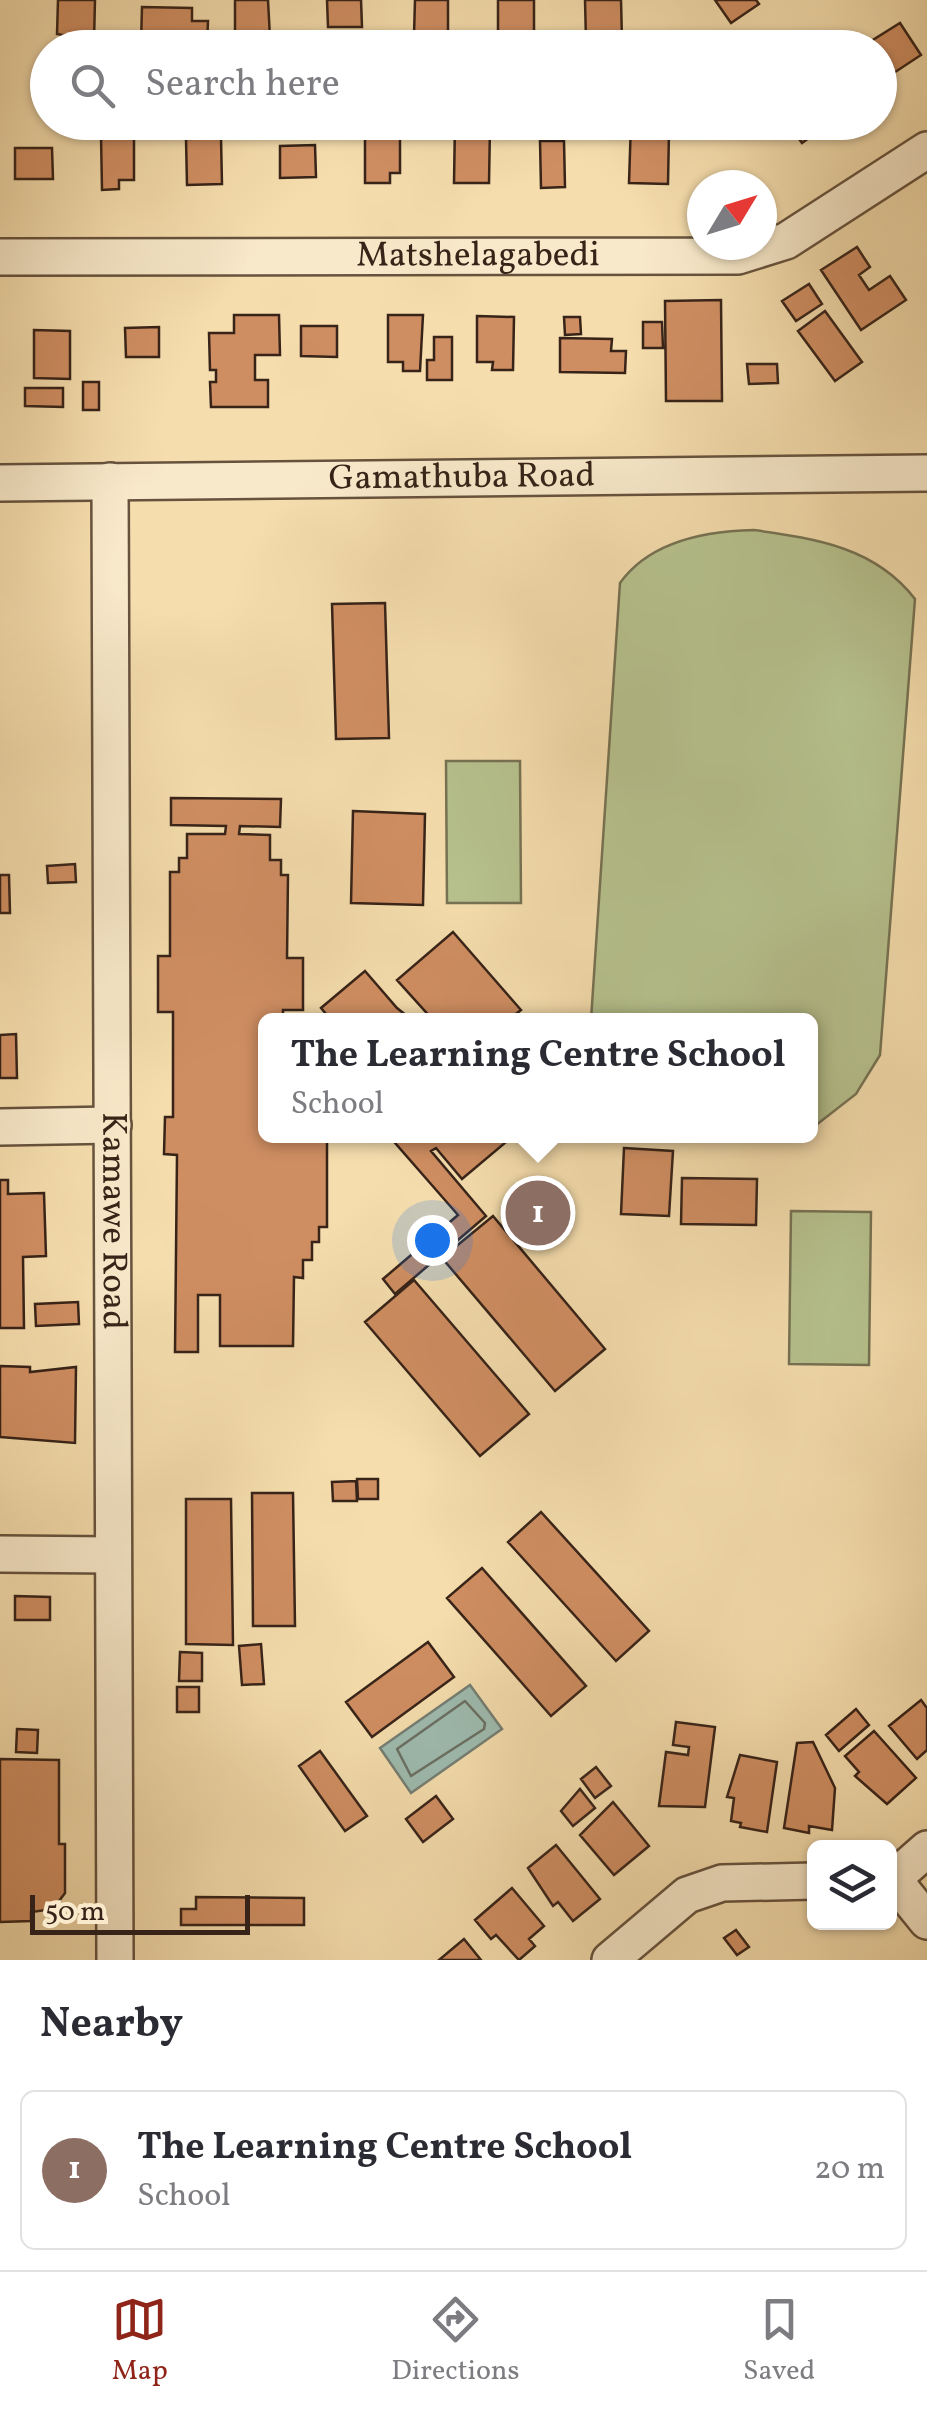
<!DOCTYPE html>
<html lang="en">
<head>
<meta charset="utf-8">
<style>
  :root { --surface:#fff; --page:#f7f7f7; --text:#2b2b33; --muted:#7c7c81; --line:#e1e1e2; --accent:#8f2418 }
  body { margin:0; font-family:Vollkorn,serif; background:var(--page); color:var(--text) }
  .controls { position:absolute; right:30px; bottom:30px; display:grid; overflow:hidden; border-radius:15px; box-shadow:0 2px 8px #0004 }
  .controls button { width:90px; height:90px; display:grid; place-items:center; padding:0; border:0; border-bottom:2px solid var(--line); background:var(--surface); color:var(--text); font:50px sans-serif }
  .compass { position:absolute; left:687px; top:170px; width:90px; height:90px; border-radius:50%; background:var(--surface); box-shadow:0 2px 8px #0004; rotate:52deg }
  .scale { position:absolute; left:30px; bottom:25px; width:220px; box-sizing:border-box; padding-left:10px; border:5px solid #372318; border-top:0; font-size:28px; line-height:35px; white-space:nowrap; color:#372318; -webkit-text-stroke:8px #f8e9ca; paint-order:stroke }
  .you { position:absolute; left:432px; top:1240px; width:35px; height:35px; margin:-25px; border:8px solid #fff; border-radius:50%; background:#1a73e8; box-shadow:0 0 0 15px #1a73e833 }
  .badge { display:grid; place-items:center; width:65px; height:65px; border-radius:50%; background:var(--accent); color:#fff; font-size:32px; font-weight:700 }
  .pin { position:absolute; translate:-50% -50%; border:5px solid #fff; box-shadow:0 2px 10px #0006 }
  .popup { position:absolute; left:258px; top:1013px; width:560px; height:130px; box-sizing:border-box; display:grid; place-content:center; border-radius:15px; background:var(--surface); filter:drop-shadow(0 2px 8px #0005); font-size:32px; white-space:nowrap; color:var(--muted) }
  .popup b { font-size:38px; color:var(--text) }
  .popup::after { content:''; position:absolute; left:50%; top:100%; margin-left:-20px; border:20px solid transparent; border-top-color:var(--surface) }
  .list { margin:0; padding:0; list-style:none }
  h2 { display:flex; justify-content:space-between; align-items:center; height:130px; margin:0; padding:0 40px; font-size:42px }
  h2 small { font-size:32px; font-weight:400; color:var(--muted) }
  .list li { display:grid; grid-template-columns:65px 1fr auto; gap:30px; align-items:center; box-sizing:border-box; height:160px; margin:0 20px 20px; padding:0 20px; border:2px solid var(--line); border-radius:15px }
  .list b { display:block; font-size:38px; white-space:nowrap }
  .list p { margin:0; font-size:32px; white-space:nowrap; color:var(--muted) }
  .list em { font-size:32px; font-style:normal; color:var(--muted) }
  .icon { flex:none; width:55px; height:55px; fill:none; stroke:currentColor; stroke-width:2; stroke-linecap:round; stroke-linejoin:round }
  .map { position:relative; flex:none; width:927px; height:1960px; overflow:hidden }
  .search { position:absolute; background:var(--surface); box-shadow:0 2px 8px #0004; left:30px; right:30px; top:30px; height:110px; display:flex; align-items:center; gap:25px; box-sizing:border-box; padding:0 35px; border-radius:55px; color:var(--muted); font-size:38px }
  .sheet { height:310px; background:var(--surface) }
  nav { display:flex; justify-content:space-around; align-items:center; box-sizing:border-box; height:140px; border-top:2px solid var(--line); background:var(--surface); font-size:28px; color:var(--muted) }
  nav a { display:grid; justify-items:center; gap:5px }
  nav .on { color:var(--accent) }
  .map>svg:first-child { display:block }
  .green { fill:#b6c28e; stroke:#767253; stroke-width:2.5 }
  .water { fill:#9dbbaf; stroke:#747e73; stroke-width:2.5 }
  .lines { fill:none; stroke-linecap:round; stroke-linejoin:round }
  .shore { stroke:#6a6f64; stroke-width:2.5 }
  .building { fill:#cf8e62; stroke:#372318; stroke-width:2.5 }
  .street-casing { stroke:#66523d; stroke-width:40 }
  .street { stroke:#f8e9ca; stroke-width:35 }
  .labels { text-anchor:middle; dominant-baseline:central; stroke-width:9; stroke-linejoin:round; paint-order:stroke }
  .street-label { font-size:35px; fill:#372318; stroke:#f8e9ca }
</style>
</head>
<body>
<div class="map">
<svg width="927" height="1960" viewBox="0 0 927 1960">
  <rect width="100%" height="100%" fill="#f5ddad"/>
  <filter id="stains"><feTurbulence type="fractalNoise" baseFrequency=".002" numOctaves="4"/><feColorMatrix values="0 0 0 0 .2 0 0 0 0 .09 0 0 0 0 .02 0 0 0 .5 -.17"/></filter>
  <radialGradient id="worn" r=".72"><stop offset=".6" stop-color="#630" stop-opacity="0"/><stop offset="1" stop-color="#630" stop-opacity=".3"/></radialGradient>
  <path class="green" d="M754,530C816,539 875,547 915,599L880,1055L856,1094L811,1129L810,1020H591L620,583C650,541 705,531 754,530Z
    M446,761H520L521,903H447Z
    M791,1211L871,1212L869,1365L789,1364Z"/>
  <path class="water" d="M470,1685L502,1729L411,1793L380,1748Z"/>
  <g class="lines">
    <path class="shore" d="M465,1701L485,1723L484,1729L411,1776L397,1749Z"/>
  </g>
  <path class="building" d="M58,0H95L94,41L57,34Z
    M235,0H268L270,38L235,39Z
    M327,0H361L362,27H328Z
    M415,0H448V36L414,35Z
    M498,0H534V48H498Z
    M585,0H621L622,40L586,41Z
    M715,0H756L759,4L731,23Z
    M142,7L192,8V21H208L207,45L141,43Z
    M900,23L921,55L880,82V48H860Z
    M455,122L490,126L489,183H454Z
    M491,122H523V129L491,132Z
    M631,122H656V131H669L668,184L629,183Z
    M787,122H831L802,143Z
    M101,136H134V180H119V189L102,190Z
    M365,136H400V173H390V183H365Z
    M221,138L222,184L187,185L186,139Z
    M540,141H564L565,187L541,188Z
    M315,145L316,177L280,178V146Z
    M15,148H52L53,179H15Z
    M857,247L870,267L859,275L869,290L890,276L906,300L861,330L821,270Z
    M809,284L822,304L796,321L782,301Z
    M721,300L722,401H666L665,301Z
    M825,311L862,362L835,381L798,331Z
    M234,315H279L280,355H255V380H268V407H211L210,382H216V370H210L209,333H234Z
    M388,315H423L420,371H403V362H388Z
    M477,316L514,317L513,370H492L493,362H477Z
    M564,317H580L581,334L565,335Z
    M643,322H662L663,348H643Z
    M301,326H337V357L301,356Z
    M159,327V357H126L125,328Z
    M34,330L70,331V379L34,378Z
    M434,337H452V380H427V360H434Z
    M560,338L612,339L611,351H626L625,373L560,372Z
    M747,364H777L778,383L749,384Z
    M83,382H99V410H83Z
    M25,388H63V407L25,406Z
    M385,603L389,738L336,739L332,604Z
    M171,798L281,799L280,827L240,826L239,834L270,835V860H281V875H288L287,958H303V1010H283V1020H266V1136H327V1227H319V1242H312V1260H303V1278L294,1277L293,1346H220V1295H198V1352H175L177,1155L164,1154L165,1117H173V1012H158V956H170V872H179V858H187V834H225L226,826L171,825Z
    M353,811L425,814L423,905L351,903Z
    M75,864L76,882L48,883L47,866Z
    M0,875H9L10,913H0Z
    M453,932L521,1010L508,1020H433L397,980Z
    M365,971L397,1008L412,1020H331L321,1008Z
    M16,1034L17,1078H0V1035Z
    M389,1136L512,1137L462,1179L436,1148L431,1151L486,1216L395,1294L383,1279L458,1215Z
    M624,1148L673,1151L669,1216L621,1214Z
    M682,1178L757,1179L756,1225L681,1224Z
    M0,1180H8V1194L44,1193L46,1256L23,1257L24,1328H0Z
    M493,1216L605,1349L555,1391L442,1258Z
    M414,1280L529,1414L480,1456L365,1322Z
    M78,1302L79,1324L36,1326L35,1304Z
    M0,1366L30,1367V1372L76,1367L75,1443L0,1437Z
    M357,1479H378V1499H358Z
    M356,1481L357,1501H333L332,1482Z
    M252,1493H293L295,1626H253Z
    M186,1499H231L233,1645L186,1644Z
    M541,1512L649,1631L616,1661L508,1542Z
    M482,1568L586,1686L551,1716L447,1598Z
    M15,1596L50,1597V1620H15Z
    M428,1642L454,1677L372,1737L346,1702Z
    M261,1644L264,1684L242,1685L239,1646Z
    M180,1652L202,1653V1681H179Z
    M177,1687H199V1712H177Z
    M921,1700L927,1708V1750L917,1759L889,1726Z
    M856,1709L869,1725L839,1751L826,1735Z
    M676,1722L715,1727L705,1807L659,1806L666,1752L688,1755L689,1747L673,1745Z
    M17,1729L38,1730L37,1753L16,1752Z
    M874,1731L916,1778L887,1804L855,1776L859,1772L845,1756Z
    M813,1742L835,1788L832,1830L809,1826V1833L784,1828L797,1743Z
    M320,1751L367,1816L345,1831L299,1766Z
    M740,1755L777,1762L767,1832L740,1827L741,1823L731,1821L734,1798L727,1797Z
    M0,1759L59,1760V1844H65V1893L53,1909L31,1912V1921L0,1922Z
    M596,1767L611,1786L595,1798L581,1779Z
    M580,1789L595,1808L573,1826L561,1811Z
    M436,1796L453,1819L423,1842L406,1819Z
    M613,1802L649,1846L614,1875L580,1835Z
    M556,1845L600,1899L573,1921L558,1902L553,1906L528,1868Z
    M512,1888L544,1926L529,1939L535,1946L519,1960L496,1935L491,1939L475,1920Z
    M196,1897L304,1898V1925H181V1909H196Z
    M736,1930L749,1947L737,1955L724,1938Z
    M464,1939L481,1960H439Z"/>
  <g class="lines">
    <defs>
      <g id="street">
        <path id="s1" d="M0,257L738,256L786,241L927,150"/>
        <path id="s2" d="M110,481L115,1960"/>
        <path id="s3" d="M0,483L927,473"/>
        <path d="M0,1127L113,1125"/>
        <path d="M0,1554L112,1555"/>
        <path d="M893,1879L927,1921"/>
        <path d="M893,1879L927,1849"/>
        <path d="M610,1960L687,1895L722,1883L814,1881"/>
      </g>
    </defs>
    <use href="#street" class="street-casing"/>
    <use href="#street" class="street"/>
  </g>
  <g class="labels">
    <g class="street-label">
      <text stroke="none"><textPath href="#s1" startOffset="478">Matshelagabedi</textPath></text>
      <text stroke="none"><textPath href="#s3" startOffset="462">Gamathuba Road</textPath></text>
      <text stroke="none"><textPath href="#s2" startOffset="740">Kamawe Road</textPath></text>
    </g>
  </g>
  <rect width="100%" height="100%" filter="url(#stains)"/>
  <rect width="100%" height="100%" fill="url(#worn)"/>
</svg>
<div class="controls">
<button><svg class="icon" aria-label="layers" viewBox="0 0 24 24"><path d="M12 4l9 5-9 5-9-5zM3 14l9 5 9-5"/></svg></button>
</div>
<svg class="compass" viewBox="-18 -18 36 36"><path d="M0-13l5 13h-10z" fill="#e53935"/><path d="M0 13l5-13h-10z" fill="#7c7c81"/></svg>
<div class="scale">50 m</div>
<div class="you"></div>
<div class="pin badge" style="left:538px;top:1213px;background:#8d6e63">1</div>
<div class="popup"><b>The Learning Centre School</b>School</div>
<div class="search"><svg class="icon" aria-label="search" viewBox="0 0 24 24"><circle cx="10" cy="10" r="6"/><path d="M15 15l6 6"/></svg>Search here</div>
</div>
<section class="sheet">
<h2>Nearby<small></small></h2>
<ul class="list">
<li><span class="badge" style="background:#8d6e63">1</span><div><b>The Learning Centre School</b><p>School</p></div><em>20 m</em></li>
</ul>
</section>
<nav>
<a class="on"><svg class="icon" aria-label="map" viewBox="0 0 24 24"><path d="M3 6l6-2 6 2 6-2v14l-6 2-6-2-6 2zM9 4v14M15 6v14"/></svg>Map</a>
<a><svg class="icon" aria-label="directions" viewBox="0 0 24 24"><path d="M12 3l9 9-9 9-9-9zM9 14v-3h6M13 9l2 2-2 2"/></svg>Directions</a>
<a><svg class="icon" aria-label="saved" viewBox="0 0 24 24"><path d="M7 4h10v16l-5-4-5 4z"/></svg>Saved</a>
</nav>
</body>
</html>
